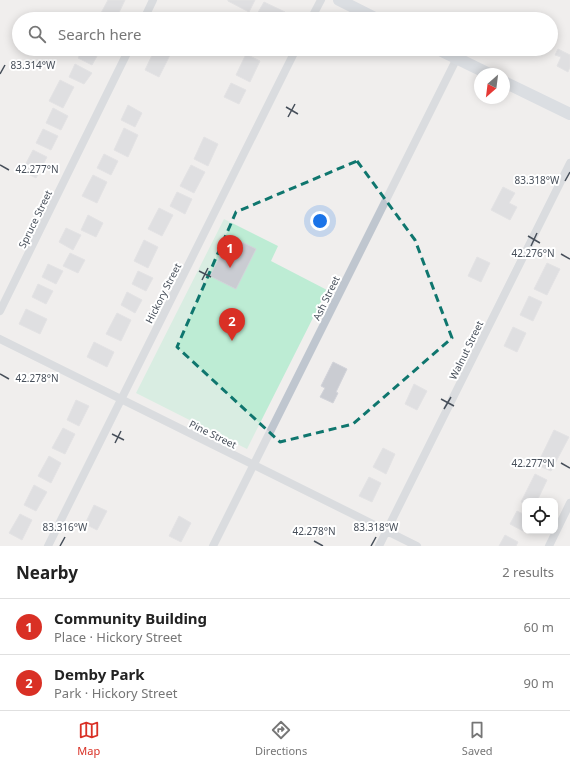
<!DOCTYPE html>
<html lang="en">
<head>
<meta charset="utf-8">
<style>
  :root { --surface:#fff; --page:#f2f2f2; --text:#222; --muted:#767676; --line:#e0e0e0; --accent:#d93025 }
  body { margin:0; font-family:"Noto Sans",sans-serif; background:var(--page); color:var(--text) }
  .controls { position:absolute; right:12px; bottom:12px; display:grid; overflow:hidden; border-radius:8px; box-shadow:0 2px 10px #0003 }
  .controls button { width:36px; height:36px; display:grid; place-items:center; padding:0; border:0; border-bottom:1px solid var(--line); background:var(--surface); color:var(--text); font:20px sans-serif }
  .compass { position:absolute; left:474px; top:68px; width:36px; height:36px; border-radius:50%; background:var(--surface); box-shadow:0 2px 10px #0003; rotate:208deg }
  .you { position:absolute; left:320px; top:221px; width:14px; height:14px; margin:-10px; border:3px solid #fff; border-radius:50%; background:#1a73e8; box-shadow:0 0 0 6px #1a73e833 }
  .badge { display:grid; place-items:center; width:26px; height:26px; border-radius:50%; background:var(--accent); color:#fff; font-size:13px; font-weight:700 }
  .pin { position:absolute; translate:-50% -33px; filter:drop-shadow(0 1px 2px #0008) }
  .pin::after { content:''; position:absolute; top:21px; width:14px; height:12px; background:inherit; clip-path:polygon(0 0,100% 0,50% 100%) }
  .list { margin:0; padding:0; list-style:none }
  h2 { display:flex; justify-content:space-between; align-items:center; height:52px; margin:0; padding:0 16px; font-size:17px }
  h2 small { font-size:13px; font-weight:400; color:var(--muted) }
  .list li { display:grid; grid-template-columns:26px 1fr auto; gap:12px; align-items:center; box-sizing:border-box; height:56px; padding:0 16px; border-top:1px solid var(--line) }
  .list b { display:block; font-size:15px; white-space:nowrap }
  .list p { margin:0; font-size:13px; white-space:nowrap; color:var(--muted) }
  .list em { font-size:13px; font-style:normal; color:var(--muted) }
  .icon { flex:none; width:22px; height:22px; fill:none; stroke:currentColor; stroke-width:2; stroke-linecap:round; stroke-linejoin:round }
  .map { position:relative; flex:none; width:570px; height:546px; overflow:hidden }
  .search { position:absolute; background:var(--surface); box-shadow:0 2px 10px #0003; left:12px; right:12px; top:12px; height:44px; display:flex; align-items:center; gap:10px; box-sizing:border-box; padding:0 14px; border-radius:22px; color:var(--muted); font-size:15px }
  .sheet { height:164px; background:var(--surface) }
  nav { display:flex; justify-content:space-around; align-items:center; box-sizing:border-box; height:56px; border-top:1px solid var(--line); background:var(--surface); font-size:11px; color:var(--muted) }
  nav a { display:grid; justify-items:center; gap:2px }
  nav .on { color:var(--accent) }
  .map>svg:first-child { display:block }
  .green { fill:#bdecd4 }
  .building { fill:#caccd2; stroke:#d2d3d9 }
  .lines { fill:none; stroke-linecap:round; stroke-linejoin:round }
  .street { stroke:#bfc6cf; stroke-width:8 }
  .secondary { stroke:#c1c9d6; stroke-width:12 }
  .marked { fill:none; stroke:#0f766e; stroke-width:3; stroke-dasharray:8 5; stroke-linejoin:round }
  .ticks { fill:none; stroke:#474f5a; stroke-width:1.5 }
  .labels { text-anchor:middle; dominant-baseline:central; stroke-width:4; stroke-linejoin:round; paint-order:stroke }
  .street-label { font-size:10px; fill:#474f5a; stroke:#fff }
  .ticks-label { font-size:10px; text-anchor:middle; fill:#474f5a; stroke:#fff; stroke-width:4; stroke-linejoin:round; paint-order:stroke }
</style>
</head>
<body>
<div class="map">
<svg width="570" height="546" viewBox="0 0 570 546">
  <rect width="100%" height="100%" fill="#f0eeed"/>
  <path class="green" d="M224,219L278,246L271,261L327,290L247,449L136,393Z"/>
  <path class="building" d="M108,0H125L116,19L101,13Z
    M228,0H255L249,12L228,1Z
    M264,2L285,12L281,19H262L256,16Z
    M83,49H101L92,65L78,58Z
    M155,49L170,55L159,77L145,70Z
    M558,49L570,55V67L568,72L557,66L561,57L555,55Z
    M246,54L260,61L250,82L236,75Z
    M75,64L92,73L84,84L69,77Z
    M60,80L74,87L63,108L49,101Z
    M231,83L246,90L239,104L224,97Z
    M128,105L142,113L135,127L121,120Z
    M53,108L68,116L61,130L46,123Z
    M124,128L138,135L128,157L114,150Z
    M43,129L58,136L51,150L36,143Z
    M204,137L218,144L208,166L194,159Z
    M33,150L47,157L36,178L22,171Z
    M104,154L118,161L111,175L97,168Z
    M191,165L205,172L194,193L180,186Z
    M93,175L107,182L97,203L82,196Z
    M503,187L515,193L509,203L517,207L510,220L491,210Z
    M177,192L192,199L185,214L170,206Z
    M159,208L173,215L162,236L148,229Z
    M88,215L103,223L96,237L81,230Z
    M66,228L81,235L73,250L59,242Z
    M230,236L256,249L236,289L210,276Z
    M144,240L158,247L148,268L134,261Z
    M70,253L85,260L78,273L63,266Z
    M477,257L490,263L481,282L468,276Z
    M547,263L560,269L547,295L534,289Z
    M48,264L63,271L56,284L42,277Z
    M138,271L153,278L146,291L132,284Z
    M38,284L53,291L46,304L32,297Z
    M127,292L142,300L135,313L121,305Z
    M529,296L542,302L533,321L520,315Z
    M26,309L47,319L40,334L19,324Z
    M117,313L131,320L121,341L106,334Z
    M513,327L526,333L517,352L504,346Z
    M94,342L114,352L107,367L87,357Z
    M333,362L347,369L336,392L338,393L333,403L320,397L325,388L321,386Z
    M414,384L427,391L417,410L405,404Z
    M76,400L89,406L79,426L67,420Z
    M63,428L75,434L65,454L52,448Z
    M554,430L569,437L551,471L537,465Z
    M383,448L395,454L386,474L373,467Z
    M49,456L61,463L51,483L38,476Z
    M535,474L547,480L537,501H525V504L521,502Z
    M369,477L381,483L372,502L359,496Z
    M34,485L47,492L36,511L24,505Z
    M94,505L107,511L97,530L85,524Z
    M517,511L525,515L523,531L510,524Z
    M20,514L32,520L22,540L9,533Z
    M179,516L191,523L181,542L169,536Z
    M505,535L518,542L516,546H499Z"/>
  <g class="lines">
    <path class="street" d="M144,19L153,0
      M311,19L321,0
      M0,311L129,49
      M0,339L417,546
      M48,546L296,49
      M213,546L457,58
      M379,546L570,163
      M549,546L570,503"/>
    <path class="secondary" d="M339,0L377,19
      M438,49L489,74
      M504,82L570,114"/>
  </g>
  <path d="M0 0H570V546H0ZM357,161L415,240L452,338L353,424L280,442L177,347L236,212Z" fill="#f0eeed" fill-opacity=".55" fill-rule="evenodd"/>
  <path class="marked" d="M357,161L415,240L452,338L353,424L280,442L177,347L236,212Z"/>
  <path class="ticks" d="M0,74L5,65M286,107L298,114M288,117L295,104M0,165L9,170M565,181L570,172M528,236L540,243M531,246L537,233M561,254L570,259M199,271L211,277M202,280L208,268M0,374L9,379M441,399L454,406M444,409L451,397M112,434L124,440M115,443L121,431M561,463L570,468M314,541L323,546M60,546L65,537M371,546L376,537"/>
  <g class="labels">
    <g class="street-label">
      <text transform="translate(35 219) rotate(-64)">Spruce Street</text>
      <text transform="translate(163 293) rotate(-63)">Hickory Street</text>
      <text transform="translate(326 298) rotate(-64)">Ash Street</text>
      <text transform="translate(466 350) rotate(-64)">Walnut Street</text>
      <text transform="translate(213 434) rotate(26)">Pine Street</text>
    </g>
  </g>
  <g class="ticks-label">
    <text x="33" y="69">83.314°W</text>
    <text x="37" y="173">42.277°N</text>
    <text x="537" y="184">83.318°W</text>
    <text x="533" y="257">42.276°N</text>
    <text x="37" y="382">42.278°N</text>
    <text x="533" y="467">42.277°N</text>
    <text x="65" y="531">83.316°W</text>
    <text x="376" y="531">83.318°W</text>
    <text x="314" y="535">42.278°N</text>
  </g>
</svg>
<div class="controls">
<button><svg class="icon" aria-label="locate" viewBox="0 0 24 24"><circle cx="12" cy="12" r="6"/><path d="M12 2v4M12 18v4M2 12h4M18 12h4"/></svg></button>
</div>
<svg class="compass" viewBox="-18 -18 36 36"><path d="M0-13l5 13h-10z" fill="#e53935"/><path d="M0 13l5-13h-10z" fill="#767676"/></svg>
<div class="you"></div>
<div class="pin badge" style="left:230px;top:268px">1</div>
<div class="pin badge" style="left:232px;top:341px">2</div>
<div class="search"><svg class="icon" aria-label="search" viewBox="0 0 24 24"><circle cx="10" cy="10" r="6"/><path d="M15 15l6 6"/></svg>Search here</div>
</div>
<section class="sheet">
<h2>Nearby<small>2 results</small></h2>
<ul class="list">
<li><span class="badge">1</span><div><b>Community Building</b><p>Place · Hickory Street</p></div><em>60 m</em></li>
<li><span class="badge">2</span><div><b>Demby Park</b><p>Park · Hickory Street</p></div><em>90 m</em></li>
</ul>
</section>
<nav>
<a class="on"><svg class="icon" aria-label="map" viewBox="0 0 24 24"><path d="M3 6l6-2 6 2 6-2v14l-6 2-6-2-6 2zM9 4v14M15 6v14"/></svg>Map</a>
<a><svg class="icon" aria-label="directions" viewBox="0 0 24 24"><path d="M12 3l9 9-9 9-9-9zM9 14v-3h6M13 9l2 2-2 2"/></svg>Directions</a>
<a><svg class="icon" aria-label="saved" viewBox="0 0 24 24"><path d="M7 4h10v16l-5-4-5 4z"/></svg>Saved</a>
</nav>
</body>
</html>
